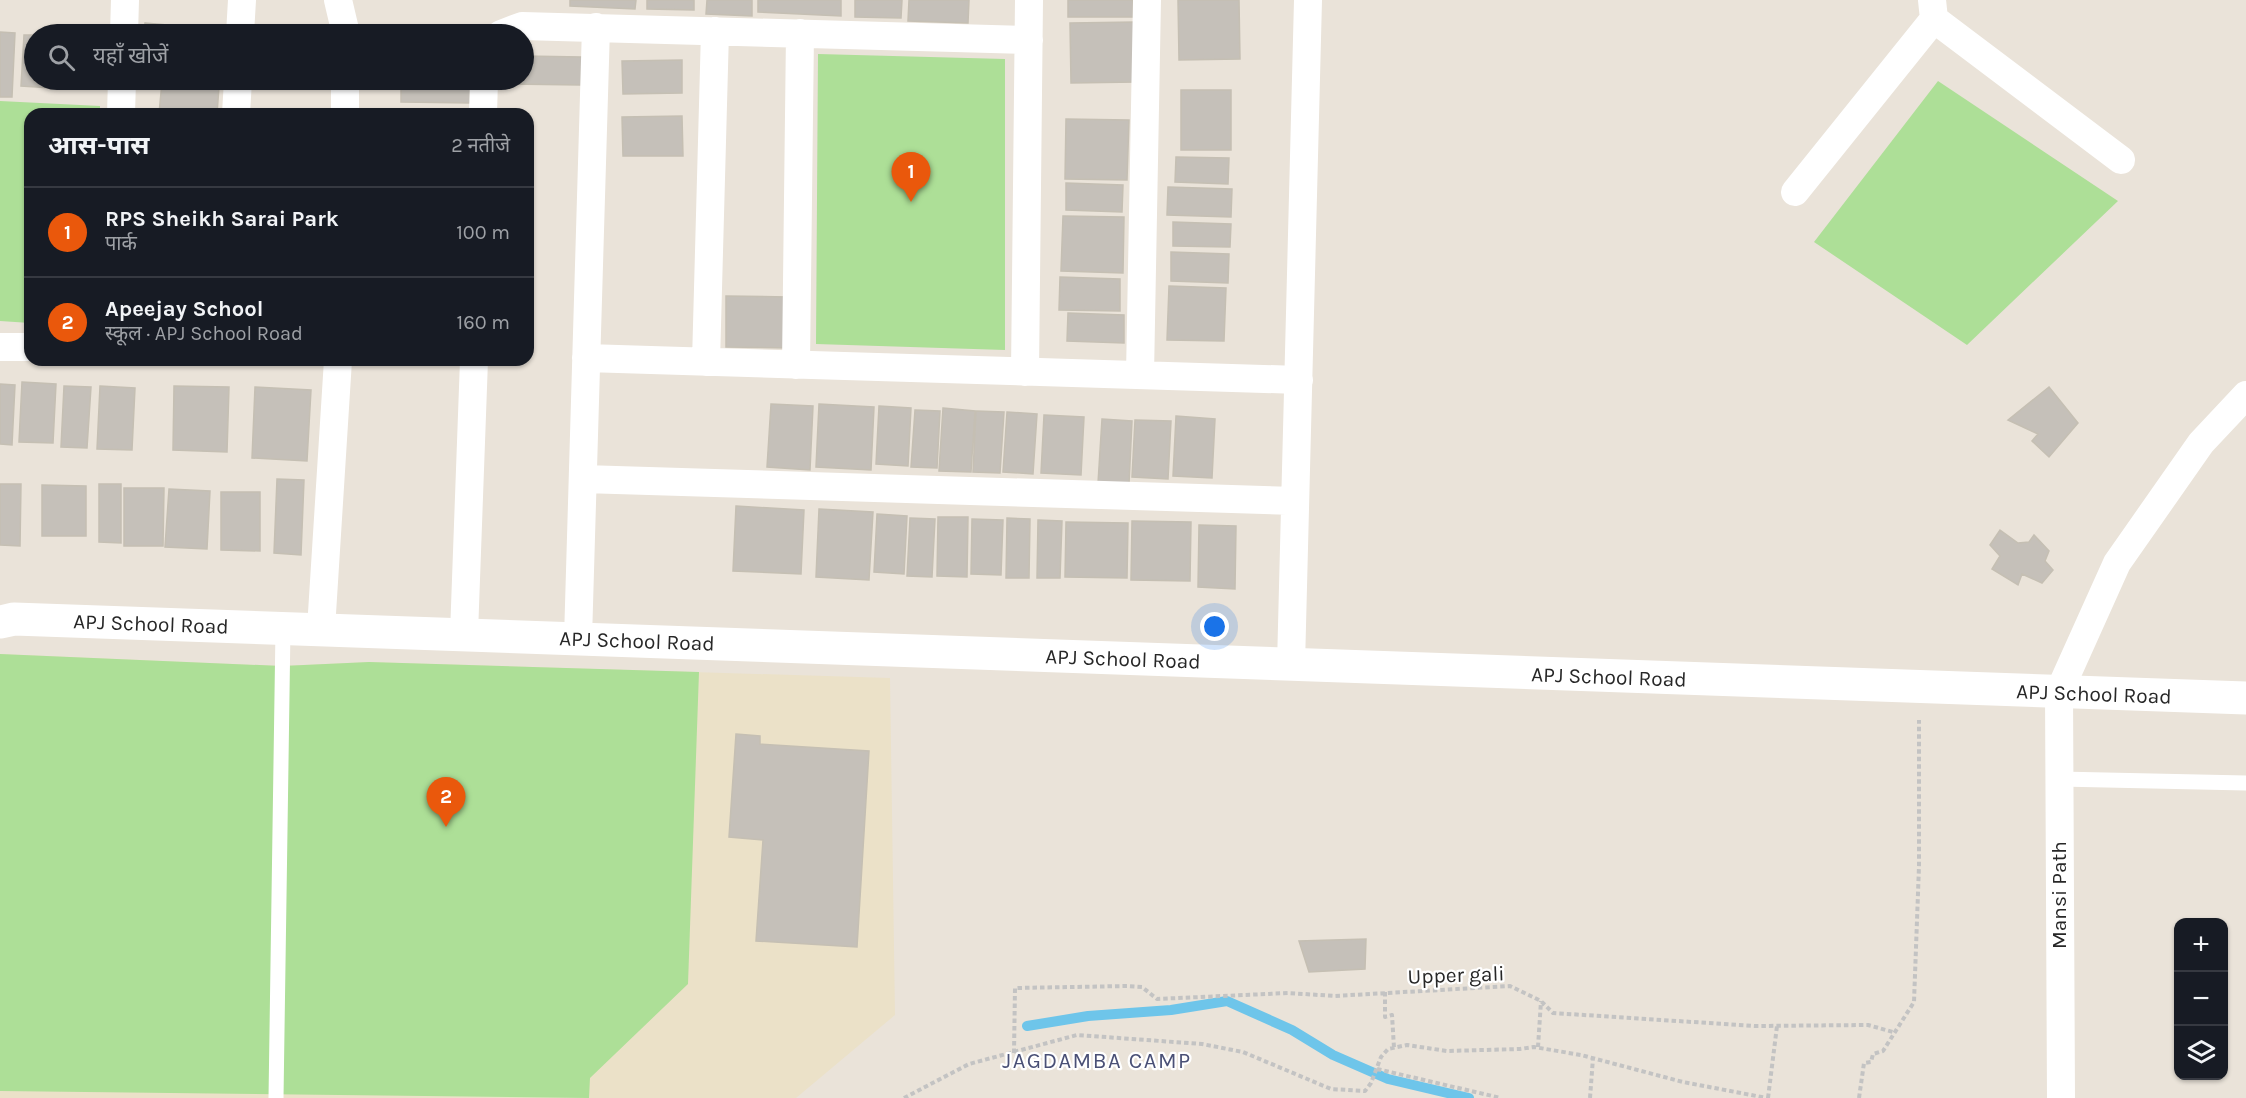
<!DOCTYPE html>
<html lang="hi">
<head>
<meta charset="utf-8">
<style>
  :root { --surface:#171b24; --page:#242831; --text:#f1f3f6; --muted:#9ea1a6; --line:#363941; --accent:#ea580c }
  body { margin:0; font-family:Karla,"Noto Sans Devanagari",sans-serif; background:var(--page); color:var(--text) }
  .controls { position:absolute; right:18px; bottom:18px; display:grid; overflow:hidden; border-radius:12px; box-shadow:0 2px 4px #0004 }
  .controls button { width:54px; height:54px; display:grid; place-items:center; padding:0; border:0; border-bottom:2px solid var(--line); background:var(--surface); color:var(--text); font:30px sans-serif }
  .you { position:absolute; left:1215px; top:627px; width:21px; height:21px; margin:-15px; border:4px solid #fff; border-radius:50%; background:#1a73e8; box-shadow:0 0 0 9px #1a73e833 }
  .badge { display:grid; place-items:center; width:39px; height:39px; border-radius:50%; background:var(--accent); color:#fff; font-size:20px; font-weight:700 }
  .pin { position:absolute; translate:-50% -50px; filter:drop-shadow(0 2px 3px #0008) }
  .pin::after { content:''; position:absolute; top:32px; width:21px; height:18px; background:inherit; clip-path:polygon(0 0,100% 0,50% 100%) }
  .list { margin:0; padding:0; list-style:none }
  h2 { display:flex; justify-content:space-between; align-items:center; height:78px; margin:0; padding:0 24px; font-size:26px }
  h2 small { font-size:20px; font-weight:400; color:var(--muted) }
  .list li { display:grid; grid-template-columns:39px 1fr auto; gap:18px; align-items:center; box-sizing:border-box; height:90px; padding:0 24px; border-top:2px solid var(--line) }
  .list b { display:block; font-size:22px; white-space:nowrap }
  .list p { margin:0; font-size:20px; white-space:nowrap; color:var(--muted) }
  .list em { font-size:20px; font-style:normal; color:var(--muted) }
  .icon { flex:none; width:33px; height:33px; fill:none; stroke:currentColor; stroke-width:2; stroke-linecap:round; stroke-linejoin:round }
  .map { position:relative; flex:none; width:2246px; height:1098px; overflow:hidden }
  .search { position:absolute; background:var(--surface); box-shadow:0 2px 4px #0004; left:24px; top:24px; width:510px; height:66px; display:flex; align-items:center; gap:15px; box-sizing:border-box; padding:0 21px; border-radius:33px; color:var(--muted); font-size:22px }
  .panel { position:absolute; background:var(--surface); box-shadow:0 2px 4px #0004; left:24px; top:108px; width:510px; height:258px; border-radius:18px }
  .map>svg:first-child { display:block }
  .education { fill:#ebe1c8 }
  .green { fill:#addf97 }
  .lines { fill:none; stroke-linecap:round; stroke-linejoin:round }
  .stream { stroke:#6ec5ea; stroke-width:10 }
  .building { fill:#c5c0b9; stroke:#c5bfb3; stroke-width:1.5 }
  .path { stroke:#c3c3c3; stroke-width:4; stroke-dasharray:4.5 3; stroke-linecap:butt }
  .service { stroke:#fff; stroke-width:15 }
  .minor { stroke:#fff; stroke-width:28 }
  .tertiary { stroke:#fff; stroke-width:33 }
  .labels { text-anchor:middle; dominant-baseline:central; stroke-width:4.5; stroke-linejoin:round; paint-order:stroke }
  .street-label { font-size:21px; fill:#272727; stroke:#fff }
  .neighbourhood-label { font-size:22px; letter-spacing:1.5px; fill:#4a5076; stroke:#fff }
</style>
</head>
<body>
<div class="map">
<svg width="2246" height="1098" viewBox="0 0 2246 1098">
  <rect width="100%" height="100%" fill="#eae3d9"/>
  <path class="education" d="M0,654L282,666L369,662L890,678L895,1015L796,1098H0Z"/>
  <path class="green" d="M818,54L1005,59V350L816,344Z
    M1938,81L2118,201L1967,345L1814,242Z
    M0,101L100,106V114H30V323L0,321Z
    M0,654L282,666L369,662L699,672L688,984L590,1078L589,1098L0,1091Z"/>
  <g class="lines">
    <path class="stream" d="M1027,1026L1088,1016L1171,1010L1227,1001L1292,1030L1333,1055L1388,1079L1469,1098"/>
  </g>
  <path class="building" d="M570,0H636L635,9L570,6Z
    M647,0H694V10L647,9Z
    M707,0H752V16L706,14Z
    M758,0H841V16L758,12Z
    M855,0H902L901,18L855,17Z
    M909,0H969L968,23L908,21Z
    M1068,0H1133V17H1068Z
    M1178,0H1239L1240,59L1179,60Z
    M1135,22L1136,82L1071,83L1070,23Z
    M145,23L212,29L211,34H144Z
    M0,32L15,33L12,97H0Z
    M24,35H34V80H68L67,89L21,86Z
    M524,56L582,57L581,85L508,84V80H524Z
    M682,60V93L623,94L622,61Z
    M73,80H110V86L72,84Z
    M401,80H470V103L401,102Z
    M162,82L219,87L217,114H159Z
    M1181,90H1231V150H1181Z
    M408,110H473V114H408Z
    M682,116L683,156H623L622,117Z
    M1066,119L1129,120L1127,180L1065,179Z
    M1176,157L1229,158L1228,184L1175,182Z
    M1066,183L1123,185L1122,212L1066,210Z
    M1168,187L1232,189L1231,217L1167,215Z
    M1063,216L1124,217L1123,273L1061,271Z
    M1173,222L1231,224L1230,247L1173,246Z
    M1171,252L1229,254L1228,283L1171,281Z
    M1060,277L1120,279V311L1059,310Z
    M1169,286L1226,288L1224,341L1167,340Z
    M726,296L788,297V348L726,347Z
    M1068,313L1124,315V343L1067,341Z
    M22,382L56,384L53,443L19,442Z
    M0,384L15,385L12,445L0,444Z
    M64,386L91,387L87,448L61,447Z
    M100,386L135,388L132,450L97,449Z
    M174,386L229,387L227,452L173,450Z
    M255,387L311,390L307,461L252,458Z
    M2049,387L2078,423L2049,457L2032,441L2038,434L2008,420Z
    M771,404L813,406L810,470L767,467Z
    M819,404L874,407L871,470L816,467Z
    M879,406L911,408L908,466L876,464Z
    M943,408L975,411L971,472L939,471Z
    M915,410L940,411L937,468L911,467Z
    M976,411L1004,412L1000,473L973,472Z
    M1007,412L1037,414L1033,474L1003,472Z
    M1044,415L1084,417L1081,475L1041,473Z
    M1176,416L1215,419L1212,478L1173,476Z
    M1102,419L1132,421L1129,484L1098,483Z
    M1135,420L1171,421L1168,479L1132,477Z
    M277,479L304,480L301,555L274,553Z
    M0,484H21L20,546L0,545Z
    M99,484H121V543L99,542Z
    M42,485L86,486V536H42Z
    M124,488H164L163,546H124Z
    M169,489L210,491L207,549L165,547Z
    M221,492H260V551L221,550Z
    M736,506L804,510L801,574L733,571Z
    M819,509L873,512L869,580L816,577Z
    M877,514L907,516L904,574L874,572Z
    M938,517H968L967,577L937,576Z
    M910,518L935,519L932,577L907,576Z
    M1007,518L1030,519L1029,578H1006Z
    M972,519L1003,520L1001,575L971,574Z
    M1038,520L1062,521L1060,578H1037Z
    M1132,521L1191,522L1190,581L1131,580Z
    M1066,522L1128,523L1127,578L1065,577Z
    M1199,525L1236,526L1235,589L1198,587Z
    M2000,530L2018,543L2029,542L2034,535L2049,551L2045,561L2053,570L2042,583L2022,574L2018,585L1992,569L2000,556L1990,545Z
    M736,734L760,736V744L869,751L857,947L756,941L763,840L729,837Z
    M1366,939L1365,969L1309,972L1299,941Z"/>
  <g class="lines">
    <path class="path" d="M1385,992V1017L1392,1015L1394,1048
      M1538,1047L1541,1001
      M1014,1053L1015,988L1128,986L1142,987L1157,999L1288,993L1335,996L1510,986L1541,1001L1553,1013L1755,1026L1868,1025L1893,1032
      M1377,1069L1501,1098
      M904,1098L969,1064L1077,1035L1202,1044L1243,1052L1331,1089L1365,1091L1371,1083L1381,1057L1388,1049L1407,1045L1447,1051L1520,1049L1534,1047L1581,1055L1683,1082L1767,1098
      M1590,1098L1593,1058
      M1768,1098L1777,1026
      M1859,1098L1864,1063L1871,1062L1873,1054L1883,1051L1914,1002L1919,866V720"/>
    <path class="service" d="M2059,779L2246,783
      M276,1098L283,628"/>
    <path class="minor" d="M338,0L346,34
      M1934,19L2121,160
      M124,34L125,0
      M240,34L242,0
      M501,34L522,26L1029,40
      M121,114L122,80
      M236,114L238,80
      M345,114V80
      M483,114L484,80
      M1795,192L1934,19L1932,0
      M0,347H30
      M586,358L1299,380
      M706,362L715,31
      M796,365L800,33
      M1025,372L1029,0
      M1140,375L1147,0
      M583,479L1295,501
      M321,629L338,360
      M464,634L474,360
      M578,639L596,27
      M1291,665L1308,0
      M2061,1098L2059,692L2117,563L2201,443L2246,395"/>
    <path class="tertiary" d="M0,622L14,619L2246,698"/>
  </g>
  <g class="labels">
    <g class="street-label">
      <text transform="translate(151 624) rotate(2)">APJ School Road</text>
      <text transform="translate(637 641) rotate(2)">APJ School Road</text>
      <text transform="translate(1123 659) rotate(2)">APJ School Road</text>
      <text transform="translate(1609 677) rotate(2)">APJ School Road</text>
      <text transform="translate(2094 694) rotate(2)">APJ School Road</text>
      <text transform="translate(2059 895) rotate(-90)">Mansi Path</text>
      <text transform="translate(1456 975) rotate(-2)">Upper gali</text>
    </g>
    <g class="neighbourhood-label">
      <text x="1097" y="1061">JAGDAMBA CAMP</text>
    </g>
  </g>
</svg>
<div class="controls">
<button>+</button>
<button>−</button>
<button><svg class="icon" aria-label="layers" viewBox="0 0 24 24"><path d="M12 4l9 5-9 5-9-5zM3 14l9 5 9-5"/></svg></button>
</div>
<div class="you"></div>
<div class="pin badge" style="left:911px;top:202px">1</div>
<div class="pin badge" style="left:446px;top:827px">2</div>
<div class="search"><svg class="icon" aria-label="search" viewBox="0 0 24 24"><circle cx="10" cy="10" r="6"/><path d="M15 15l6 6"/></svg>यहाँ खोजें</div>
<section class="panel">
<h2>आस-पास<small>2 नतीजे</small></h2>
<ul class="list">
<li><span class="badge">1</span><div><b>RPS Sheikh Sarai Park</b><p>पार्क</p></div><em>100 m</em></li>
<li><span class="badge">2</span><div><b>Apeejay School</b><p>स्कूल · APJ School Road</p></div><em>160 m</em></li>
</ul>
</section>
</div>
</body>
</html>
